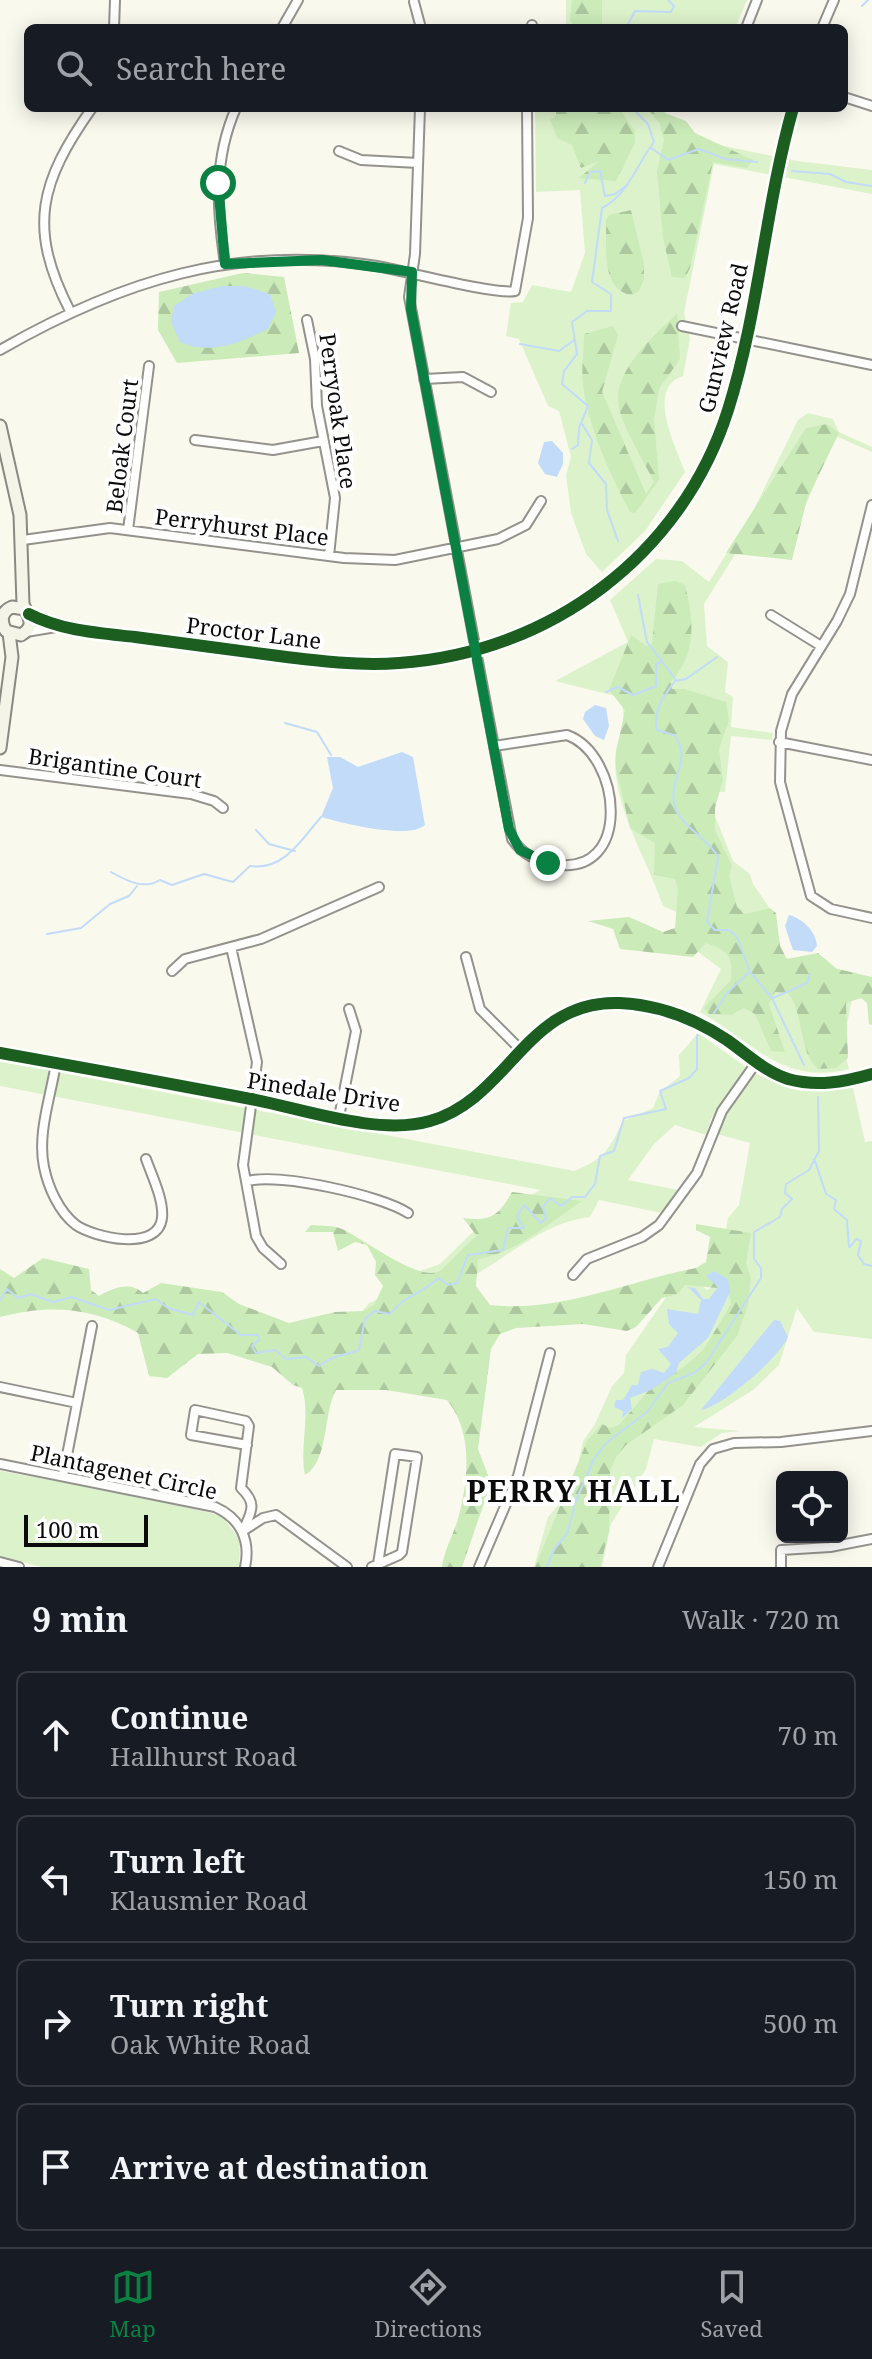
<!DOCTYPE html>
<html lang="en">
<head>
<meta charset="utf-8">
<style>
  :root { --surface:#171b24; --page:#242831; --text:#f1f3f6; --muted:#9ea1a6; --line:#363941; --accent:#0b8043 }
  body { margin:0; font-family:"Noto Serif",serif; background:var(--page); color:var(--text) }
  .controls { position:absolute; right:24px; bottom:24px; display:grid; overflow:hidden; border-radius:12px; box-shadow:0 4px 20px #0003 }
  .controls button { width:72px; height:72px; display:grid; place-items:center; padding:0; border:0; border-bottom:2px solid var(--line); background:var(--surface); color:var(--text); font:40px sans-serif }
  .scale { position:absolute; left:24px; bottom:20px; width:124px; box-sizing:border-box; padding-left:8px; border:4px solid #0b0b0b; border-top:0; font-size:22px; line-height:28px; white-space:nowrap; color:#0b0b0b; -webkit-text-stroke:6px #fff; paint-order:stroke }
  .stop { position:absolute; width:24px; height:24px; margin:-18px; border:6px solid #0b8043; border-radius:50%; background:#fff }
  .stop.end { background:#0b8043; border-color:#fff; box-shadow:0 2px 8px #0008 }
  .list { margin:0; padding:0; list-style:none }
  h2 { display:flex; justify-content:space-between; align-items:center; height:104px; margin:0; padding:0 32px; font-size:34px }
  h2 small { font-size:26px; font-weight:400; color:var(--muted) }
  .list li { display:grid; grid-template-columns:52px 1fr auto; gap:24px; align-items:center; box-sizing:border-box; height:128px; margin:0 16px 16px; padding:0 16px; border:2px solid var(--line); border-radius:12px }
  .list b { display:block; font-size:30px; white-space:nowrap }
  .list p { margin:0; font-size:26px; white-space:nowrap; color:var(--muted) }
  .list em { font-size:26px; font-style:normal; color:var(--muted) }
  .icon { flex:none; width:44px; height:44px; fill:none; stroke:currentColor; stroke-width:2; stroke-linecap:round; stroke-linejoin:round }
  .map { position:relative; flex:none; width:872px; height:1567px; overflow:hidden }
  .search { position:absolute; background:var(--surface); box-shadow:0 4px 20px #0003; left:24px; right:24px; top:24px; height:88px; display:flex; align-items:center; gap:20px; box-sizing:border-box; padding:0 28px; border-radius:12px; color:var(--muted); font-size:30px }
  .sheet { height:680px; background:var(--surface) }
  nav { display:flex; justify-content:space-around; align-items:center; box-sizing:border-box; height:112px; border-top:2px solid var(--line); background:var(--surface); font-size:22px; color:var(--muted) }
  nav a { display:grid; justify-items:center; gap:4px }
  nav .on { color:var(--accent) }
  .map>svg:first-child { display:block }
  .grass { fill:#dcf2cb }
  .forest { fill:url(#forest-firs) }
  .water { fill:#c1dbf8 }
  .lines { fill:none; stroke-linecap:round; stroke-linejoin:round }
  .stream { stroke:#c1dbf8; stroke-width:2 }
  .street-casing { stroke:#93928d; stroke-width:12 }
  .secondary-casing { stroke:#898984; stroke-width:15 }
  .street { stroke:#fefefc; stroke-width:8 }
  .secondary { stroke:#f4f4e8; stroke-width:11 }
  .cycleway-casing { stroke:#fff; stroke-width:17 }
  .cycleway { stroke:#1b5e20; stroke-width:12 }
  .route { stroke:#0b8043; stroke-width:10 }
  .labels { text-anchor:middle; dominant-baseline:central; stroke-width:8; stroke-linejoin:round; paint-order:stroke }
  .street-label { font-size:22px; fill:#0b0b0b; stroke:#fff }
  .district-label { font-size:30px; font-weight:bold; letter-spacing:2px; fill:#0b0b0b; stroke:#fff }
</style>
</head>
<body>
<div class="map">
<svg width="872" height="1567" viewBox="0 0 872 1567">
  <defs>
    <pattern id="forest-firs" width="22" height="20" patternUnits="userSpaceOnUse" patternTransform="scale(2)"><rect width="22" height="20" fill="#cbebb9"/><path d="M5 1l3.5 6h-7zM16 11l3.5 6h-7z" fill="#adc89e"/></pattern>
  </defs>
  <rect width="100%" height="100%" fill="#faf9ee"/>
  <path class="grass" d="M566,0H747L735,28H566Z
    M535,108H657L695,140L797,161L872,170V194L714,164L684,313L690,339L683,376C645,388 676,447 685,472L645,531L602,572L586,554L571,513L566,475L571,457L559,411L548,406L519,339L506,336L511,303L523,302L532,285L571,292L585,253L580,190L536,192Z
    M808,413L833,419L839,432L872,447V452L836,436L789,543L736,553L704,604L707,646L728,662L725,692L733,697L731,727L773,733L772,740L731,736L725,792L705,791L733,861L750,874L753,884L775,916L781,957L857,973L843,1045L849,1069C783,1086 752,1041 700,1012L721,969L690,946L686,916L663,906C647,859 617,814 615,764C614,739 631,722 619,697L555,681L628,642L610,600L656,559L682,561L709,582L754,509L798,420Z
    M698,1033L746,1067L711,1119L706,1135L675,1125L654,1144L628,1180L678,1190L662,1213L599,1200L590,1217C538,1223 501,1265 454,1286C423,1300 387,1309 355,1320L369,1303L398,1291L409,1275L440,1264L477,1228L540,1190L0,1086V1061L574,1171C605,1158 608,1151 623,1121L653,1108L659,1093L680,1076L679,1055Z
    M753,1073L801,1091L853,1088L865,1142L872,1141V1339L814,1332L797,1308L779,1365L753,1390L694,1427L741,1431L722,1433L701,1447L654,1439L646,1469L611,1524L602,1567H534L548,1517L560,1503L566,1482L576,1474L583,1441L595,1424L612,1386L624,1373L626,1355L669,1293L681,1283L694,1279L707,1290L716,1284L728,1218L739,1205L750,1143L717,1134L722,1119Z
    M0,1471L141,1496L222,1516L240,1540L239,1567H41L0,1556Z"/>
  <path class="forest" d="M572,0H602V28H574L570,20Z
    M556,108H619L635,131V143L616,181L579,178L599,161L581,168L572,145L557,138L550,120L556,116Z
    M647,108H662L665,113L686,121L695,133L753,160L747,168L713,162L690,268L685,278L672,277L663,238L657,171L664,140L660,124Z
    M631,210L644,264V280L638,292L631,295C600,289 607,245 606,220L609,215Z
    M243,273L284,277L299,353L177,363L158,330L159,292Z
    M677,314L680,359L659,389L654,419L659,480L635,513L630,512C610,474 588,427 583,384C581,368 584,351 584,334L613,326L618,335L602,392L646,494L654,482C644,461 619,422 618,401C616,368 656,333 677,314Z
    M827,424L839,433L807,499L792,560L726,553L806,428Z
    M675,581L685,585C694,621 697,652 671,682L672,689H684L726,702L729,721L719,749L723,780L715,808V830L732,866L729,875L737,907L745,914L770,908L776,913L780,946L787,959L818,953L837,969L872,977V1025L869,1024L867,1003L861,998L846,1003L848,1058L836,1068L818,1069C798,1052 805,1015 788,993L775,992L769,1004L785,1052L771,1051L755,1014L744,1008L731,1015L709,1014L704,1008L731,980C733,956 729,951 706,943L693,957L620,949L613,929L588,921L629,917L663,932L675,928L678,889L675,879L654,875L655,843L630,828L616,769V753L625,710L609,690L631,635L647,646L652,643L658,584Z
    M512,1192L582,1201C549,1223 518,1252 478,1259L476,1286L490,1305C561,1313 627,1281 696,1268L706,1262L710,1237L696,1230V1224L751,1233L746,1263L751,1278L748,1305L737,1336L683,1405L626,1445L616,1457L610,1471L609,1531L600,1567H535L587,1441L602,1424L610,1428L619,1425L649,1390L685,1366L704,1349L731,1304L728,1289L685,1285L678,1294L662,1298L636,1327L627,1331L583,1324L516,1328L500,1334L491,1349L478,1449L491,1483L462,1567H442C444,1551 453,1535 458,1519C468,1481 474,1433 447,1400L386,1390H336C323,1413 329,1461 305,1475C299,1446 311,1417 302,1388L293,1385L272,1367L227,1353L198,1354L167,1378L149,1376L138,1333C93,1307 50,1304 0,1317V1269L14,1278L43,1258L89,1269L91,1290L99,1296C113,1288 129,1281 143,1293L161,1283L222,1292L239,1304L289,1323L335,1312L363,1311L374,1305L383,1286L375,1275L376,1262L367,1245L355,1242L338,1251L333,1232H305L311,1225C321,1226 333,1225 342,1229C363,1238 422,1285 441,1270C453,1260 464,1246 477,1236L463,1218C491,1222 499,1215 512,1192Z"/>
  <path class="water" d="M223,286H244L270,294L276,312L268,329C241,342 211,356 180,342L171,322L174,306L194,293Z
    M552,441L563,453V464L557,477L545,474L538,463L544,442Z
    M595,705L606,708L609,726L604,740L595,736L583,719L585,712Z
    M402,752L413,757L425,825C409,840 342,823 321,817L333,788L327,757H340L358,767Z
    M789,915C803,919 816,931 817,946L812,952L793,950L785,926Z
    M714,1271L728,1279L730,1292L708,1338L679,1363L676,1373L651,1390L630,1398L632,1409L622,1418L623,1411L614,1407L616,1400H623L632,1385H638L641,1372L652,1369L664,1373L671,1364L658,1349L668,1347L678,1333L669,1324L667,1309L698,1314L701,1300L688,1287L695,1288L703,1299H709L718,1287L706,1276Z
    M774,1320L780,1321L788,1337C779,1358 723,1406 701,1410Z"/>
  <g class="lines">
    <path class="stream" d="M862,6L868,0
      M626,28L635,11L671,12L674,6L668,0
      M651,148L668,160L699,149L725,159L757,162
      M792,171L830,174L846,182L872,186
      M585,183L590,172L600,171L605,196L615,194L626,186
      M520,344L559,351L574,340
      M582,424L592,440L589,463L606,484L607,510L618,541
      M572,449L578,445L579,428L588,406L562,384L564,371L577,354L572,322L587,311H611V294L592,282L602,208C629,194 636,165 654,142L648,124L632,108
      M638,595L647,642L676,680
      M717,657L686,679L675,681C664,696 652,710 657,730L674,735C693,759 669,778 674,803C678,825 708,838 718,857L707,922L715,930H729L737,937L750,972L772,998L804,1065
      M606,692L618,687L633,695L656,686V664L661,662
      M285,723L317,732L331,755
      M256,830L269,844L295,851
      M111,872C127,881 144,890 160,880L172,885L204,874L233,882L250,866C284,871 302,839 321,817
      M47,934L81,928L110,904L129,896L137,886
      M773,998L807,983L810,974
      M714,1013L727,993L749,972
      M815,1161L826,1194L836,1200L834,1209L847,1220L849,1247
      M850,1247L856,1239L861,1241L858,1255L864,1264L872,1266
      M0,1300L7,1289L18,1298L31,1294L53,1302L72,1297L109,1310L156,1299L168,1308L193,1315L199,1302L241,1335H258L259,1340L252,1346L256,1353L275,1350L286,1359L306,1357L319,1366C337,1353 340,1357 359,1350L365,1319L375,1311L390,1314C403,1296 424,1293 438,1278L448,1285L457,1283L468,1255L503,1250L508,1228H524L517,1217L524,1205L541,1223L546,1218L543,1207L550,1198L561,1206L572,1197H585L595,1184L600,1156L614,1151L624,1118L666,1109L660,1091L689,1078L697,1069V1035
      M547,1567L554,1549L567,1534L576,1501L594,1459L606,1443L647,1412L668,1383L694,1373L706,1363L761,1278V1268L754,1259V1232L780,1217L782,1209L792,1199L785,1193L786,1184L809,1170L819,1151L818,1097"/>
    <defs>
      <path id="street" d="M414,2L421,28
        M114,28L115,0
        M282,28L298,0
        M532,28V25
        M746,28L757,0
        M822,28L834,0
        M844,97L872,106
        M420,108L415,254L409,297L494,746
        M339,151L361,160L418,163
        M225,264C217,210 213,160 236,108
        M70,311C27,227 40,182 92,108
        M307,320L315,359L317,406L335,498L329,556
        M682,326L872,365
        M0,350C122,280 236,244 377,266C405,271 495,295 515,291L528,218L527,108
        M424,379L463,377L491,392
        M195,440L273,450L323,441
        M872,505L850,594L837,621L792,694L781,731L780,782L811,896L831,909L872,918
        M128,530L149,366
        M23,540L110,528L344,558L395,560L498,539L526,525L541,501
        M29,614C62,631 99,633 135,637C183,643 231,650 279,656C318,661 359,666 399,663C550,653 682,555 728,410C759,312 765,207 793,108
        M771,615L821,646
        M26,632L56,627
        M567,735C622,755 633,878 554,864C535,860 523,855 512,839L494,746Z
        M779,742L872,760
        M0,770L191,794L214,801L223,808
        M231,947L257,1062L243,1165L256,1236L263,1248L281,1264
        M466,957L480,1009L521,1050
        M172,971L185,959L261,939L379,887
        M0,1053C84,1068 167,1083 251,1099C303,1109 379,1136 430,1121C509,1099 526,999 620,1003C660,1005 694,1018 727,1040C747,1054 764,1071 788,1079C817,1087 844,1082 872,1074
        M56,1063C51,1096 37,1133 44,1167C48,1187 59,1212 76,1225C95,1238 158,1252 162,1218C164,1200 152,1176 146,1159
        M339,1117L356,1031L349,1009
        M248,1181C280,1173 380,1195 408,1213
        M573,1275L587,1259L642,1237L659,1225L697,1173L722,1111L756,1063
        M0,1387L77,1403
        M0,1464L215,1507C240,1518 251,1540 245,1567
        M63,1476L92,1326
        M243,1531C251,1512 258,1504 241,1488L249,1426L246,1421L195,1410L191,1435L247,1445
        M243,1531L263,1518L276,1515L347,1567
        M0,1562L19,1567
        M372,1567L399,1555L402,1552L417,1457L395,1454L378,1564
        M479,1567L518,1476L550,1353
        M658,1567L700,1464L713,1449L734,1443L781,1442L872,1431
        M781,1567V1550L830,1547L872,1539"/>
      <path id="secondary" d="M0,426L20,515L23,604C28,617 37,625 21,635L6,631C0,621 1,612 12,607L25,609
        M0,748L12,657L9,633"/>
    </defs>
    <use href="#street" class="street-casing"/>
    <use href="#secondary" class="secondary-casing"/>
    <use href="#street" class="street"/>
    <use href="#secondary" class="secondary"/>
    <defs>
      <path id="cycleway" d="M29,614C62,631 99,633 135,637C183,643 231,650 279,656C318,661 359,666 399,663C550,653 682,555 728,410C759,312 765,207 793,108
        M0,1053C84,1068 167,1083 251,1099C303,1109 379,1136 430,1121C509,1099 526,999 620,1003C660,1005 694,1018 727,1040C747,1054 764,1071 788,1079C817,1087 844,1082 872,1074"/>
    </defs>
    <use href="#cycleway" class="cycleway-casing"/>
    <use href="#cycleway" class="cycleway"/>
  </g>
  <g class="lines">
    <path class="route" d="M218,183L225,264L322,260L412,272L411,309L509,829L520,850L548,863"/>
  </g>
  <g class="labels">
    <g class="street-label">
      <text transform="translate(722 338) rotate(-77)">Gunview Road</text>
      <text transform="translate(339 411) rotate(82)">Perryoak Place</text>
      <text transform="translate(121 446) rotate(-83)">Beloak Court</text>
      <text transform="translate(242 526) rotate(7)">Perryhurst Place</text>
      <text transform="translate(254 632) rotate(7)">Proctor Lane</text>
      <text transform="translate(115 767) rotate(8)">Brigantine Court</text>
      <text transform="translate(324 1091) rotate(9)">Pinedale Drive</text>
      <text transform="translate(124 1471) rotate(12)">Plantagenet Circle</text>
    </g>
    <g class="district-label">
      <text x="574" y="1490">PERRY HALL</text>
    </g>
  </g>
</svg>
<div class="controls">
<button><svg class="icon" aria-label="locate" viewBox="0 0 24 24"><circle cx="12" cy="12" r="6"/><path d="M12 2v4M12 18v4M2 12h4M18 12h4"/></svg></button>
</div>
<div class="scale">100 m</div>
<div class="stop" style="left:218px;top:183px"></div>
<div class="stop end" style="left:548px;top:863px"></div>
<div class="search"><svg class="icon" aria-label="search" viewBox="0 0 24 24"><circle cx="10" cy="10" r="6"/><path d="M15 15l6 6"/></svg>Search here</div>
</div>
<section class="sheet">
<h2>9 min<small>Walk · 720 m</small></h2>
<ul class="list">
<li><svg class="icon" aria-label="ahead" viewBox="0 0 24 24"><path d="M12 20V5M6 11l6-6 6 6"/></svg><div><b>Continue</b><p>Hallhurst Road</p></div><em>70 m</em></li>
<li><svg class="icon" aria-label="left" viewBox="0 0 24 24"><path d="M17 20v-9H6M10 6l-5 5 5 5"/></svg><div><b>Turn left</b><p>Klausmier Road</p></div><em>150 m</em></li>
<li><svg class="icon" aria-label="right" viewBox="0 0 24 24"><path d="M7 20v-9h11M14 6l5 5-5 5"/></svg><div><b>Turn right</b><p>Oak White Road</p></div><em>500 m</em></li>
<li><svg class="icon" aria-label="arrive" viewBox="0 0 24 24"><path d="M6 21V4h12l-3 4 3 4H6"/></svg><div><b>Arrive at destination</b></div></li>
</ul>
</section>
<nav>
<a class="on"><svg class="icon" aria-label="map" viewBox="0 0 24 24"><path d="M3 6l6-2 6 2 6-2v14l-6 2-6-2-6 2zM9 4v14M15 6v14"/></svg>Map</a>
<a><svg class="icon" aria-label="directions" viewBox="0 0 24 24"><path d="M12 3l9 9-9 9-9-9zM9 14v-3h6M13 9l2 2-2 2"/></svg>Directions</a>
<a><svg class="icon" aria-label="saved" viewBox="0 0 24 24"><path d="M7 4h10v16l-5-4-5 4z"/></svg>Saved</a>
</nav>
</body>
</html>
